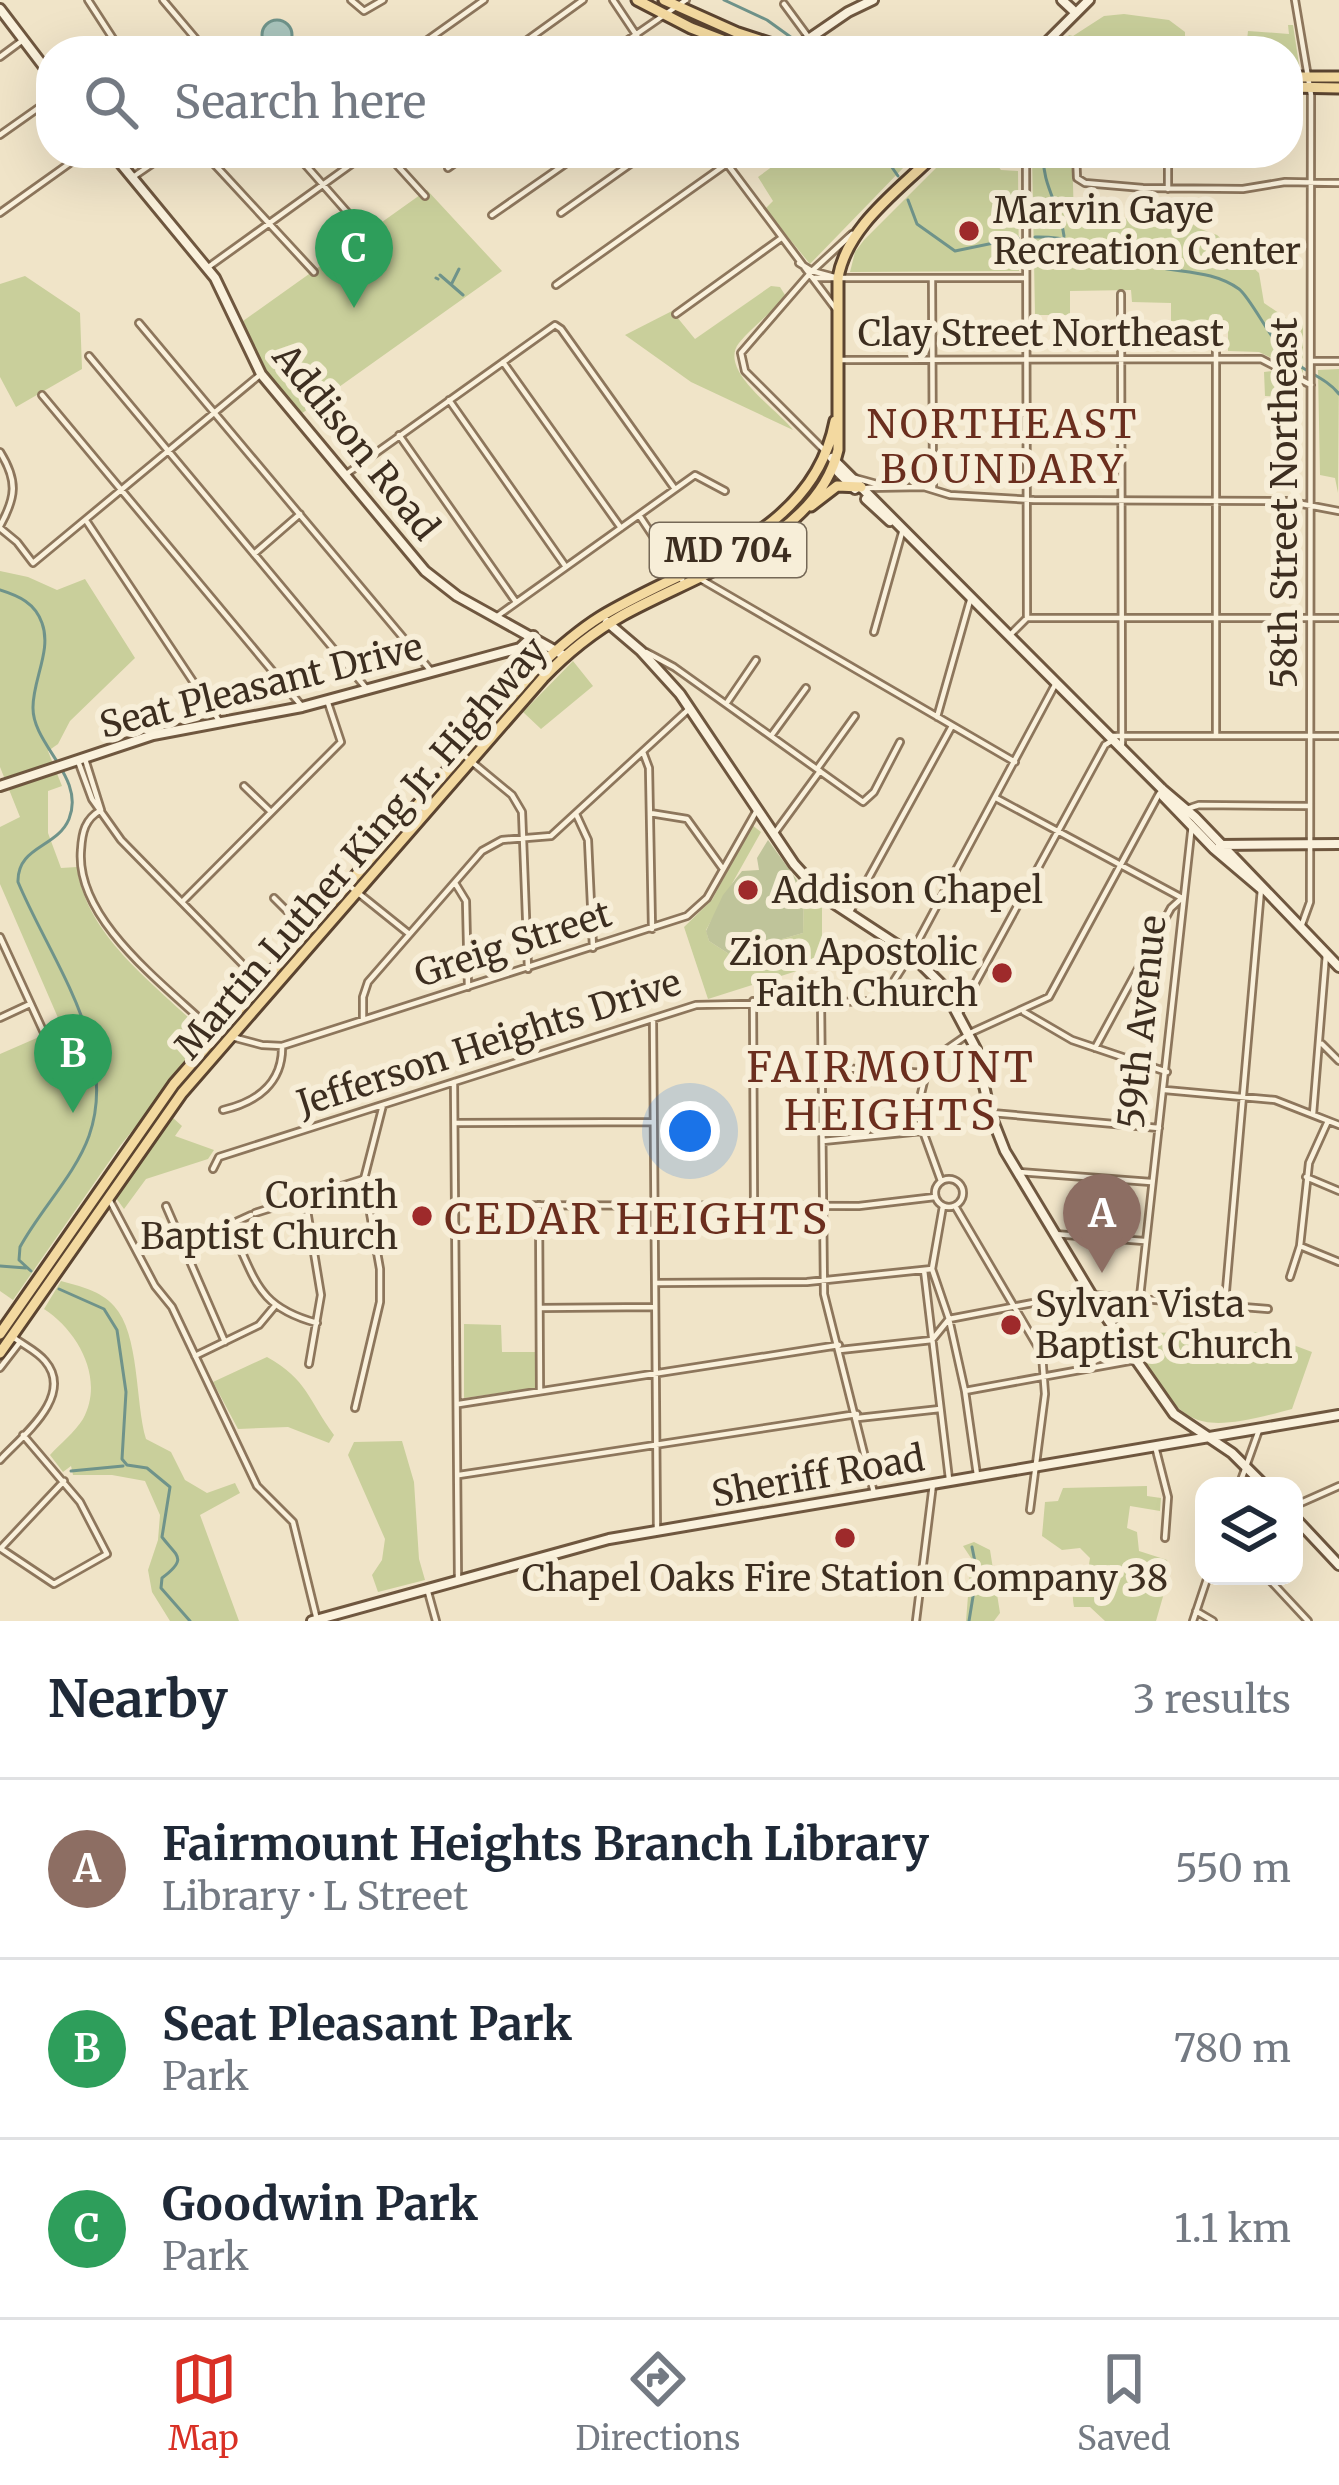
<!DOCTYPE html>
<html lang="en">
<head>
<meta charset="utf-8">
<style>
  :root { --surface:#fff; --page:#f2f2f3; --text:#1f2937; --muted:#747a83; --line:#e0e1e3; --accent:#d93025 }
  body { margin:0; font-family:Merriweather,serif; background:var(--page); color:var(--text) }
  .controls { position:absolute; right:36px; bottom:36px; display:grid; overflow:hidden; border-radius:24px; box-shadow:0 12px 48px #0002 }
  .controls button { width:108px; height:108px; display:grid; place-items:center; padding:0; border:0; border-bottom:3px solid var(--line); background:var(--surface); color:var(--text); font:60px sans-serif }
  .you { position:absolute; left:690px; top:1131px; width:42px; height:42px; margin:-30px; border:9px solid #fff; border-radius:50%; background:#1a73e8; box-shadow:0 0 0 18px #1a73e833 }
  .badge { display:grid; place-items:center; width:78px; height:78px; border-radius:50%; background:var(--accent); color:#fff; font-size:39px; font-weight:700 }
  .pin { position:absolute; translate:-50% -99px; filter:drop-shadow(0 3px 6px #0008) }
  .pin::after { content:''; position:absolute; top:63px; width:42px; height:36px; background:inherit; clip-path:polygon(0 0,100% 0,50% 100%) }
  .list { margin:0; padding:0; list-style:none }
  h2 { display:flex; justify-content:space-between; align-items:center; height:156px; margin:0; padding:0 48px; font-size:51px }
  h2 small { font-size:39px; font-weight:400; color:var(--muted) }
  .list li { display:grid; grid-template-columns:78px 1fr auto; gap:36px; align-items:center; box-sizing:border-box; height:180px; padding:0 48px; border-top:3px solid var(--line) }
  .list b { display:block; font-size:45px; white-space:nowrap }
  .list p { margin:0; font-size:39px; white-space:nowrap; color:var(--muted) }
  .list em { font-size:39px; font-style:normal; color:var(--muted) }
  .icon { flex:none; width:66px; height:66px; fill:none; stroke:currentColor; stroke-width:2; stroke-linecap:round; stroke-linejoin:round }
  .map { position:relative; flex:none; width:1339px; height:1621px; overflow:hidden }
  .search { position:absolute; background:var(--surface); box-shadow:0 12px 48px #0002; left:36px; right:36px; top:36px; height:132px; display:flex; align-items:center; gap:30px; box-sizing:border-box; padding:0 42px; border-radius:48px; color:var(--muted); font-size:45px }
  .sheet { height:696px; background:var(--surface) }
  nav { display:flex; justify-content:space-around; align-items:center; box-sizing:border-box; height:168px; border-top:3px solid var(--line); background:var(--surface); font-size:33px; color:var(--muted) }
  nav a { display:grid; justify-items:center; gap:6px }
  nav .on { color:var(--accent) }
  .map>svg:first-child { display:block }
  .green { fill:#c9cf9b }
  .cemetery { fill:#bfc49a }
  .water { fill:#a9c4bc; stroke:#6f938a; stroke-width:3 }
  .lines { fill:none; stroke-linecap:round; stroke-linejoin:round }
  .stream { stroke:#6f938a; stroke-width:3 }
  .street-casing { stroke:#8d765c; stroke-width:10 }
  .secondary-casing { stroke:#6f573f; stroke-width:14 }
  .primary-casing { stroke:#5b4430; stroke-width:15 }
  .street { stroke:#faf1dc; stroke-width:4.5 }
  .secondary { stroke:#faf1dc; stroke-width:8 }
  .primary { stroke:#f3d9a0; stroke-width:9 }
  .poi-dot { fill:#9e2a2b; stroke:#f7eed8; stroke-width:4.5 }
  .labels { text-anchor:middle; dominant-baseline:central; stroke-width:12; stroke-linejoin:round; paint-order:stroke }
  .shield { fill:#f7eed8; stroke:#756857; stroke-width:3 }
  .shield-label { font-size:33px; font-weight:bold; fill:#3d2e20 }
  .poi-label { font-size:36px; fill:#3d2e20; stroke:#f7eed8; text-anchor:start }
  .street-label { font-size:36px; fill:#3d2e20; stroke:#f7eed8 }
  .neighbourhood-label { font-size:39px; letter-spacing:3px; fill:#6b2e1e; stroke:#f7eed8 }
  .quarter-label { font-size:42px; letter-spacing:3px; fill:#6b2e1e; stroke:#f7eed8 }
</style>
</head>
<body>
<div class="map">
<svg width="1339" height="1621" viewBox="0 0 1339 1621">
  <rect width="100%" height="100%" fill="#f0e4c8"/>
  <path class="green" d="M1124,14L1169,20L1185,32V51H1054L1069,35L1073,36L1104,16Z
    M1288,25H1293L1300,71H1288V51L1218,48V39L1247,40L1248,31L1289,34Z
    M791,153H894L905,166L810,264L765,209L773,201L758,177Z
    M951,153H988L1001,170L1018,171L1019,271L850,272L855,252L864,240Z
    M1032,153H1072L1074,218L1124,219L1130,216L1177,221L1182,216L1198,228L1217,235L1259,273L1264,303L1289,320L1303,324V373L1259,352L1228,351V322L1171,321V303L1132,302L1131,290L1070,291V315H1035Z
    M427,190L502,271L301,414L269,376L243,321Z
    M25,276L80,313L82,369L16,407L0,377V284Z
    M771,286L780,287L785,295C772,314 753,325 739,343C717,371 780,411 793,430L691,382L625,335L672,311L695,339Z
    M1339,369L1338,493L1335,478L1320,475L1318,370Z
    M1272,371L1301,388V397L1265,396L1264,372Z
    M0,571L28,577L57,590L85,579L135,658L70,721L58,744L48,751L62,786L48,791V833L61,868L77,867C86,938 160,988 208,1036L120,1146L13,1300L0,1291V1054L62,1027L0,884V827L20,817L0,767Z
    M573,661L593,686L541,729L523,712Z
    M752,825L761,832L706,930L709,941L729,954L803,933L804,890L822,903V963L708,999L684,927L712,900Z
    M172,1117L182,1126L175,1136L214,1150L208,1159L146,1179L124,1209L116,1198Z
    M61,1281C80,1286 101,1291 114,1306C140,1334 135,1403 146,1439L171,1452L185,1480L207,1493L235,1483L240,1493L200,1515L239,1621H170L152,1592L148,1570L158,1540L160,1515L145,1481L112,1475H73L71,1466L63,1472L50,1455C60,1444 75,1432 83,1419C105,1379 78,1331 44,1309Z
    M464,1324L501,1325L502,1352H536V1388L464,1398Z
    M1259,1332L1312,1352L1292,1409C1178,1440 1187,1421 1123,1333Z
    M267,1357C308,1380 308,1400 334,1435L329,1443L288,1427L238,1429L213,1382Z
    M402,1441L414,1482L419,1559L425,1580L378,1592L372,1575L382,1560L385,1539L348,1455L354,1442Z
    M1147,1486V1496L1161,1498L1160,1511L1130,1506L1127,1528L1137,1532L1139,1551L1167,1560L1170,1572L1156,1621H1105L1090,1607H1074C1071,1590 1073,1580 1088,1571L1090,1558L1080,1548L1062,1550L1042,1536L1045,1502L1058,1501L1063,1488Z
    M974,1542L990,1550L1000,1613L994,1621H966L971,1558L963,1546Z"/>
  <path class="cemetery" d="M768,840L804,890L803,933L729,954L709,941L706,931L723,895L742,871L759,870L757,858Z"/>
  <path class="water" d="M262 35a15 15 0 1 1 30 0a15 15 0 1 1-30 0Z"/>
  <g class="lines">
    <path class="stream" d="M724,0L767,20L792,38
      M882,153L898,176
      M1044,153C1040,182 1061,208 1064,236
      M908,200L917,224L955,251L1018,238
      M1035,237C1076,236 1104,251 1141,263C1174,274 1210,268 1239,289C1250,297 1271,340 1287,356C1303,372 1326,377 1339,394
      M440,275L463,295
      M436,278L438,279
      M452,283L459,269
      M0,590C19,596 35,603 42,623C52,650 33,679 33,707C32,745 86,777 69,819C57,848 17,846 18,882C50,959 120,1049 89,1136C75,1175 40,1210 20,1247L19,1260L31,1271
      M0,1266L26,1268
      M59,1289L104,1309L117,1330L126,1392L122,1459L127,1465L147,1468L170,1487L162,1537C176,1556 189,1558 162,1578L161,1588L190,1621
      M71,1471L123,1466
      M969,1621L977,1572L972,1547"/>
    <defs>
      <path id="street" d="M88,0L121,51
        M163,0L206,51
        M351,0L364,11L383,0
        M613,0L647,51
        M1295,0L1311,95L1310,902L1301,927
        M784,4L809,38
        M412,51L484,0
        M512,51L583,0
        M612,51L686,0
        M0,57L23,40
        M0,135L51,99
        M204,153L314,272
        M295,153L376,245
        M386,153L425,196
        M719,153L835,308
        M1076,153L1077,178L1085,183L1143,188L1243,189L1285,182L1339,183
        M448,168L469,153
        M133,177L168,153
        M1168,189V153
        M0,213L84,153
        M561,213L646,153
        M492,215L581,153
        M799,263L812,271L838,278H1026
        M207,268L367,153
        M815,278H838
        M932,278L933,489
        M556,285L742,153
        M1121,294L1122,744
        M676,314L780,239
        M139,323L431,671
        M89,356L366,688
        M838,360L1261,359L1311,385
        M1311,361H1339
        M503,362L621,528
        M42,395L300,704
        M449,400L566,567
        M399,435L516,602
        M824,450L745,371L741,353L812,271L852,234
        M0,452C18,481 16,497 0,526
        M345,475L555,325L561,329L675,489
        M855,478L884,486
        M867,488L924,487L950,495L1034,500L1286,501L1339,511
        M639,515L684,583
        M87,522L220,722
        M0,528L17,542L33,563L261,374
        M254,554L300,514
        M692,569L697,577L1015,762
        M496,617L695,475L725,491
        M1027,618H1339
        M874,632L903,529
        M1009,636L1027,618L1026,153
        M646,652L674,667L863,802L874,792L900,742
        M726,704L756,660
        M937,717L971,597
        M771,736L806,688
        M1111,736H1339
        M1216,736V319
        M643,752L649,768L652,929
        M461,753L512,795L522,812L528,969
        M85,759L101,810
        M78,761L92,799L121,840L261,983
        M817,769L855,716
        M244,786L270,811
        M996,798L1182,898L1171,908L1095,1048
        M1187,809L1199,805L1310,806
        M101,810C85,819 82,832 81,850C75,921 168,987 215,1033
        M650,813L687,819L723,869
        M576,814L588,840L593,948
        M774,834L820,771
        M455,883L466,901L468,987
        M347,884L408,933
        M274,898L307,931
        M182,902L341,742L327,700
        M851,910L952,726
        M0,937L45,1035
        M753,1001L754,1204
        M821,1001L824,1294L874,1493
        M1024,1012L1072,1040L1167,1072
        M959,1013L1105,745L1113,740
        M0,1018L30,1004
        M363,1020V997L368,982L482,851L502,840L551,836L690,708
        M653,1021L657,1531
        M232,1037L262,1045L282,1046L687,916L707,898L757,810
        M1322,1044L1339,1061
        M823,1067L926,1073
        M454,1082L458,1580
        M1165,1090L1275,1100L1339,1125
        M223,1110C257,1102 283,1083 282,1046
        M992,1113L1159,1128
        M1313,1114L1326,954
        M455,1123L653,1122
        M823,1141L922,1131
        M213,1169L219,1157L696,1005L881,1001L911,954L1056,683
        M1019,1172L1151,1182
        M1306,1177L1339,1191
        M935 1193a14 14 0 1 1 28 0a14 14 0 1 1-28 0Z
        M941,1181L920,1123V1098L926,1073L944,1051L970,1033L1049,997L1159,794
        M305,1198L321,1295L309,1364
        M110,1201L155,1286L172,1307L257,1486L293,1522L317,1620
        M455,1205L859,1206L935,1197
        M539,1205L540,1391
        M166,1206L225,1342
        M943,1206L932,1269L949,1319L965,1391L977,1475
        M955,1206L1042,1354L1045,1394L1030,1510
        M255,1213L364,1179
        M229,1225C256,1277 254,1306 317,1323
        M1054,1234L1144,1241
        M1300,1246L1339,1262
        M181,1247L251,1215
        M924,1270L949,1479
        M1290,1277L1300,1246L1309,1163L1328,1121
        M656,1283L807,1282L932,1269
        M1140,1297L1192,824
        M1225,1302L1261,889
        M540,1308L655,1307
        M840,1350L932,1340L949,1319L1080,1294L1268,1309
        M195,1356L259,1325L274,1307
        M0,1368L20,1342
        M965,1391L1135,1360
        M459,1404L839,1345
        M355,1408L380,1302V1269L364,1179L383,1105
        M858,1418L940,1409
        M1155,1446L1168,1497L1165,1538
        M0,1460C22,1436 75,1396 45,1361C37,1351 23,1345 13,1337
        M459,1475L857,1414
        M1239,1486L1259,1430
        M1294,1506L1339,1486
        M2,1547L64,1481
        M0,1548L54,1584L107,1554L80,1502L23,1435
        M1266,1576L1308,1621
        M428,1592L436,1621
        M1196,1611L1213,1621
        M916,1621L933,1484
        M1193,1621L1208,1576"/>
      <path id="secondary" d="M1062,0L1076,13
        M0,9L51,76
        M791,51L848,12L873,0
        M1038,51L1089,0
        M112,153L215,278L261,374L425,571L457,596L565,656
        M832,458L1162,789L1195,817L1339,967
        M836,464L838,472L855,489
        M866,499L890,521
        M607,622L641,651L680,694L794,864L824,897L911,954L942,985L976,1049L990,1113L1005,1151L1097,1304L1174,1414L1232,1453L1265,1486
        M0,786L153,735L302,707L520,648L533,636
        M1162,789L1163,796L1214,849L1260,888
        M1220,845L1339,844
        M1294,1517L1339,1565
        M312,1621L609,1539L1339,1415"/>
      <path id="primary" d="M637,0L691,28L751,51
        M664,0L738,33L794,51
        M1288,77H1339
        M1288,87L1339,88
        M811,506L837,486L861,487
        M0,1334L174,1084L535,670C555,651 576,632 600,617C687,564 813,537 835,421
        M0,1353L182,1093L543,678C567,653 593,632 623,615C695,575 817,539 838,450V278C847,225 901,189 936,153"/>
    </defs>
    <use href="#street" class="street-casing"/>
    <use href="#secondary" class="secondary-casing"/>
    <use href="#primary" class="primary-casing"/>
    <use href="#street" class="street"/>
    <use href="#secondary" class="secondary"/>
    <use href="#primary" class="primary"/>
  </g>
  <g class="poi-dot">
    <circle cx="969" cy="231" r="12"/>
    <circle cx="748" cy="890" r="12"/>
    <circle cx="1002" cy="973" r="12"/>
    <circle cx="422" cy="1216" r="12"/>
    <circle cx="1011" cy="1325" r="12"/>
    <circle cx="845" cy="1538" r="12"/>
  </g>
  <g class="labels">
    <rect class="shield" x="650" y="523" width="156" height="54" rx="9"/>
    <g class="shield-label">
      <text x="728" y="550">MD 704</text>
    </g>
    <g class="poi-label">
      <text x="993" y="210">Marvin Gaye<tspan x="993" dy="41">Recreation Center</tspan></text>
      <text x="772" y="890">Addison Chapel</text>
      <text x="978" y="952" text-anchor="end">Zion Apostolic<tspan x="978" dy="41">Faith Church</tspan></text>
      <text x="398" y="1195" text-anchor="end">Corinth<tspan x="398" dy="41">Baptist Church</tspan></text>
      <text x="1035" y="1304">Sylvan Vista<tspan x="1035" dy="41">Baptist Church</tspan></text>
      <text x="845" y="1578" text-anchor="middle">Chapel Oaks Fire Station Company 38</text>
    </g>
    <g class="street-label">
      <text x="1041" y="333">Clay Street Northeast</text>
      <text transform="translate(356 442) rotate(51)">Addison Road</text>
      <text transform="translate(1284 503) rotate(-90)">58th Street Northeast</text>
      <text transform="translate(261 686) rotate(-14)">Seat Pleasant Drive</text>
      <text transform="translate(361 848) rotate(-49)">Martin Luther King Jr. Highway</text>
      <text transform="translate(513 944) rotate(-18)">Greig Street</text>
      <text transform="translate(1142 1022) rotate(-84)">59th Avenue</text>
      <text transform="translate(489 1043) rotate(-18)">Jefferson Heights Drive</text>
      <text transform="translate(818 1476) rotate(-10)">Sheriff Road</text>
    </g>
    <g class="neighbourhood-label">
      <text x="1003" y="424">NORTHEAST<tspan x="1003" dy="45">BOUNDARY</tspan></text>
    </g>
    <g class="quarter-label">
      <text x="891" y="1067">FAIRMOUNT<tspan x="891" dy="48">HEIGHTS</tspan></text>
      <text x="637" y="1219">CEDAR HEIGHTS</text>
    </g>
  </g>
</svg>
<div class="controls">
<button><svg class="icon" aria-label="layers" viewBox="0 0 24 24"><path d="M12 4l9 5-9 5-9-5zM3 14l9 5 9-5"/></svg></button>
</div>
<div class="you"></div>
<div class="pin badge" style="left:1102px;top:1273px;background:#8d6e63">A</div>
<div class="pin badge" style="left:73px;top:1113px;background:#2e9e5b">B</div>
<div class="pin badge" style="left:354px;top:308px;background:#2e9e5b">C</div>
<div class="search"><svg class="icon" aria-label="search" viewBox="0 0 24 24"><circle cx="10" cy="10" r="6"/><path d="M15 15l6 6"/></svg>Search here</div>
</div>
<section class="sheet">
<h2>Nearby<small>3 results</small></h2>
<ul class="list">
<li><span class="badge" style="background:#8d6e63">A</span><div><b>Fairmount Heights Branch Library</b><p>Library · L Street</p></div><em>550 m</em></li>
<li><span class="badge" style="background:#2e9e5b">B</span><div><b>Seat Pleasant Park</b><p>Park</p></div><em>780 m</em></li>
<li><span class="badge" style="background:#2e9e5b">C</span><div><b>Goodwin Park</b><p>Park</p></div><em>1.1 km</em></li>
</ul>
</section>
<nav>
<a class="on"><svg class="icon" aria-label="map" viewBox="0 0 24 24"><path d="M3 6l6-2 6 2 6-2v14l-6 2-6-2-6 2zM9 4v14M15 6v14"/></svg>Map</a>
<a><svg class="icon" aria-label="directions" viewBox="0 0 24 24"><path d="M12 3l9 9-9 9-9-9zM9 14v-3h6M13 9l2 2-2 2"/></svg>Directions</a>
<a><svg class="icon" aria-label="saved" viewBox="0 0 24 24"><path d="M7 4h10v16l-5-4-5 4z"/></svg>Saved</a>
</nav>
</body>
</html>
